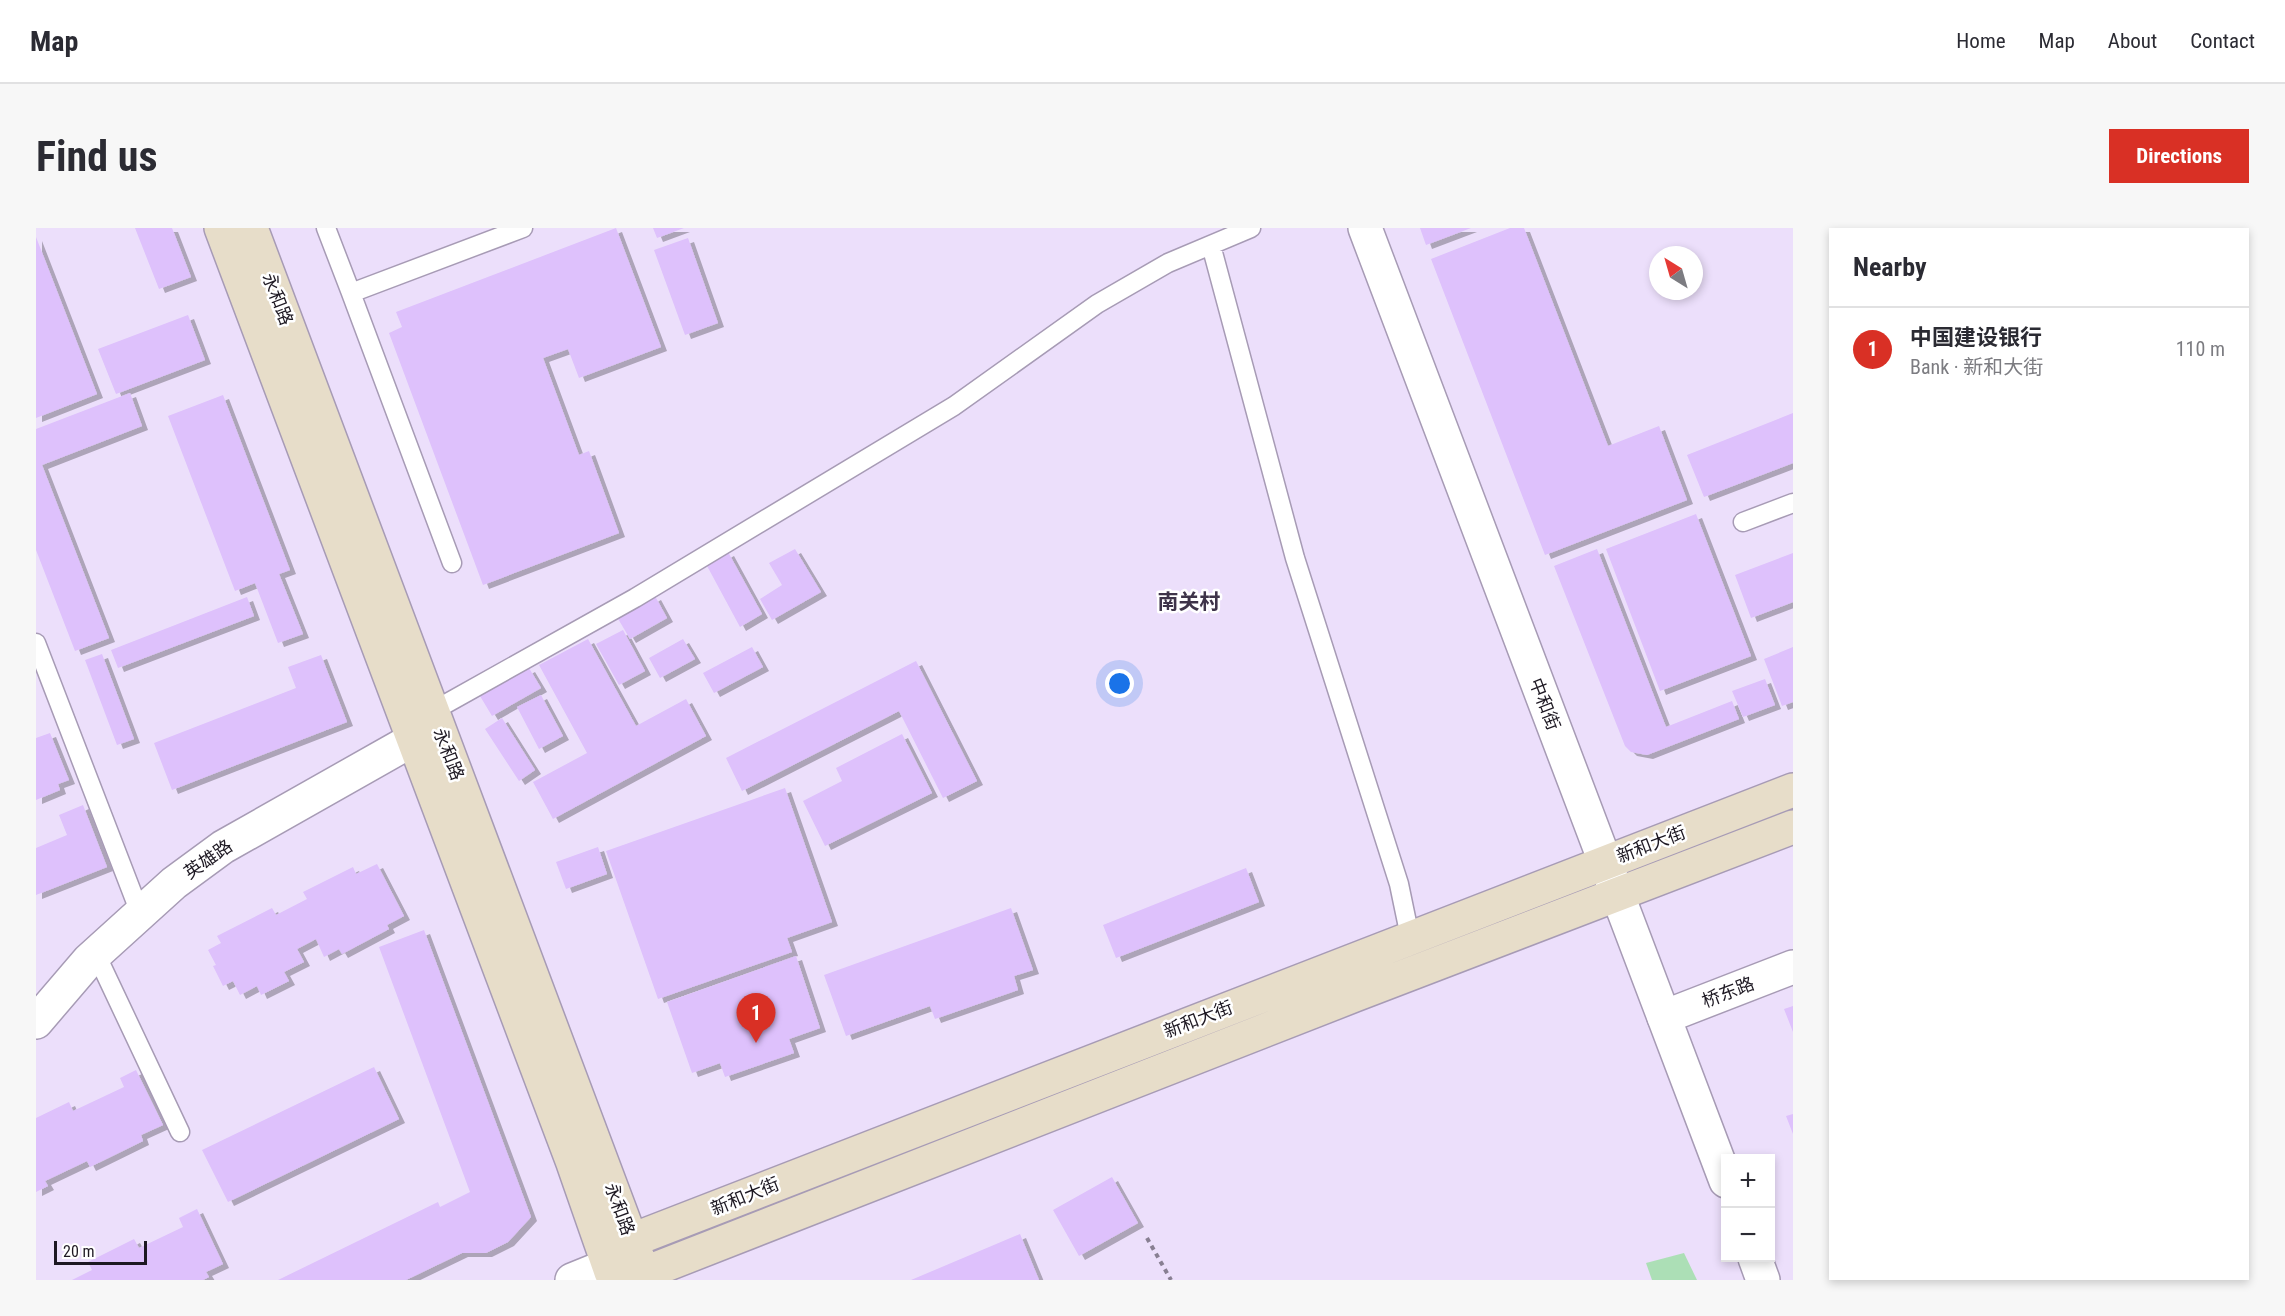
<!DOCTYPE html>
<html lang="en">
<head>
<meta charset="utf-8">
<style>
  :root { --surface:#fff; --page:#f7f7f7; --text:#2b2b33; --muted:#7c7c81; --line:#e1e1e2; --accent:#d93025 }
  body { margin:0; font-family:"Roboto Condensed","Noto Sans SC",sans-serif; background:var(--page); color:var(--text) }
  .controls { position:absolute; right:18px; bottom:18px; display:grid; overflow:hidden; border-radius:0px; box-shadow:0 3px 9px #0003 }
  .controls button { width:54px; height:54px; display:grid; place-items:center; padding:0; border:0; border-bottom:2px solid var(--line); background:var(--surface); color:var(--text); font:30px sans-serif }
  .compass { position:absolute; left:1613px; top:18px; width:54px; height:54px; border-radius:50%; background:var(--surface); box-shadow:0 3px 9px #0003; rotate:323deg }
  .scale { position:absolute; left:18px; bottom:15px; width:93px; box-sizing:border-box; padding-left:6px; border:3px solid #1d1822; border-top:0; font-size:16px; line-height:21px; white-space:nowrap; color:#1d1822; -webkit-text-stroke:4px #fff; paint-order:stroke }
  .you { position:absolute; left:1084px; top:456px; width:21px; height:21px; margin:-15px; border:4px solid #fff; border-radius:50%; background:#1a73e8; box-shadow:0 0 0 9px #1a73e833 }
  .badge { display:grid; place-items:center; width:39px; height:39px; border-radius:50%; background:var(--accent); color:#fff; font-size:20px; font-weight:700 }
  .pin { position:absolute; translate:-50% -50px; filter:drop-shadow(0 2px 3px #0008) }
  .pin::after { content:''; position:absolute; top:32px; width:21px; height:18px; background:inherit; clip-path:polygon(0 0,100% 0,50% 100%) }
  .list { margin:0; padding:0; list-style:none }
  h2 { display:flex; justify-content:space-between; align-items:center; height:78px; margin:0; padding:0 24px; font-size:26px }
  h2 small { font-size:20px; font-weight:400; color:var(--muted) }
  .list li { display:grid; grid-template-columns:39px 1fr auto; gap:18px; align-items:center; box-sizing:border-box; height:84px; padding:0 24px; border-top:2px solid var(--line) }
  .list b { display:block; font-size:22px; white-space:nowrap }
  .list p { margin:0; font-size:20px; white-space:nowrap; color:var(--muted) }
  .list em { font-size:20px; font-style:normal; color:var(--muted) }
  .map { position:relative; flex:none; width:1757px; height:1052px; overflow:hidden; border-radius:0px }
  header { display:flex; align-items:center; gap:36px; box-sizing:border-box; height:84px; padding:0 30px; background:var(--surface); border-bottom:2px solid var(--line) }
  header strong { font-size:28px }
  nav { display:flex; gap:33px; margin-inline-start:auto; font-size:21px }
  .intro { display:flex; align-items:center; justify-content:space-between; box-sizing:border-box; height:144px; padding:0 36px }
  h1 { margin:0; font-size:42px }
  .button { padding:15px 27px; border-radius:0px; background:var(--accent); color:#fff; font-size:21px; font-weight:700 }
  main { display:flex; gap:36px; padding:0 36px }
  aside { flex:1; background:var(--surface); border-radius:0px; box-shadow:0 3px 9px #0003 }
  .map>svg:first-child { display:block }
  .green { fill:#acdfb6 }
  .building { fill:#dec1fc; filter:url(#shadow) }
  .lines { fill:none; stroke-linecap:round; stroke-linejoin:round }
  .service-casing { stroke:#a79bb5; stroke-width:21 }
  .minor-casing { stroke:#a79bb5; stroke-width:36 }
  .tertiary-casing { stroke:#a79bb5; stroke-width:36 }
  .secondary-casing { stroke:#a79bb5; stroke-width:36 }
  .path { stroke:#887f92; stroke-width:4; stroke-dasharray:4.5 4.5; stroke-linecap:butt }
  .service { stroke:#fff; stroke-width:18 }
  .minor { stroke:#fff; stroke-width:33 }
  .tertiary { stroke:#fff; stroke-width:33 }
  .secondary { stroke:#e7ddc9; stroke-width:33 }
  .labels { text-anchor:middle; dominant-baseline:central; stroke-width:5; stroke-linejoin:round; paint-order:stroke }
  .street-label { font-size:18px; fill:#1d1822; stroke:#fff }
  .quarter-label { font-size:21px; font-weight:bold; fill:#3e3349; stroke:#fff }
</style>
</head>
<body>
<header>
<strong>Map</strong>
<nav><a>Home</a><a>Map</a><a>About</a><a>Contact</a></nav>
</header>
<div class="intro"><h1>Find us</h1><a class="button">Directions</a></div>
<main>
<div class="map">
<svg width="1757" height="1052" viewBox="0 0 1757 1052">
  <defs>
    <filter id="shadow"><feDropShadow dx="6" dy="4" stdDeviation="0" flood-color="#0004"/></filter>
  </defs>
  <rect width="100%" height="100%" fill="#ecdffb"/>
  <path class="green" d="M1648,1025L1661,1052H1616L1610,1035Z"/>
  <path class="building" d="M99,0H136L155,49L123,61Z
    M580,0L625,119L543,150L532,121L507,130L543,227L553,223L583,305L447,357L353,105L366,99L360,84Z
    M617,0H648L621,10Z
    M1384,0H1435L1390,17Z
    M1474,0H1488L1572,218L1623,198L1651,272L1509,327L1395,31Z
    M0,9L61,166L0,190Z
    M652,10L682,95L649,107L618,22Z
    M152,87L169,132L80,166L62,121Z
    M94,165L106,198L6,237L73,410L39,423L0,322V201Z
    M187,167L254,342L243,346L267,406L242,415L219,355L199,363L132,188Z
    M1757,185V235L1668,269L1651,227Z
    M1660,286L1715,428L1624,463L1570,321Z
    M759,321L785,364L736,392L724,371L746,357L733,335Z
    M1561,321L1630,499L1696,473L1703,491L1611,527L1595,524L1589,518L1518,338Z
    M692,324L726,386L704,399L670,336Z
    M1757,325V374L1715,390L1699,347Z
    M619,368L631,390L594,411L581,389Z
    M211,369L218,388L82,440L75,422Z
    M587,402L609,443L583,457L560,416Z
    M552,411L600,498L650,471L670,508L517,591L497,554L551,525L503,437Z
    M647,411L659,431L624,450L613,430Z
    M716,419L727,439L678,465L667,445Z
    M1757,419V474L1746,478L1728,431Z
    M66,426L98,511L81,517L49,432Z
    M285,427L311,494L136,562L118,515L260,460L252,439Z
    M880,433L941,553L907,570L863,483L706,563L690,530Z
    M493,440L505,460L456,488L444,468Z
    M1729,451L1739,477L1707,489L1696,463Z
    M505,467L527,508L503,521L481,479Z
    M466,490L499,542L483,553L449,501Z
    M14,505L33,552L22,556L24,562L0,572V510Z
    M866,506L896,565L789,618L767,573L806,553L800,540Z
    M749,560L796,694L751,710L756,724L622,771L570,623Z
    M47,577L71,639L0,667V620L31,607L23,587Z
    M562,619L571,646L530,661L520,634Z
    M341,636L368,688L351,697L353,701L306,726L303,721L288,729L280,711L261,721L268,734L248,744L253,753L225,767L221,758L204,767L197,753L187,758L177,738L180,737L172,722L185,715L181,708L236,680L240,687L271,671L267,664L317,639L320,646Z
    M1210,640L1223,674L1080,730L1067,697Z
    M975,680L997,742L978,748L982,762L899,791L894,778L810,808L788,747Z
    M388,702L495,989L472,1014L450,1025H426L370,1052H242L402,974L404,979L434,964L343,719Z
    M760,728L784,800L753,811L758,825L689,849L684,835L656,845L631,774Z
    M1757,778V804L1748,781Z
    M338,839L363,891L192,974L166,922Z
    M100,842L127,897L105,907L107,913L54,939L51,933L9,953L12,958L0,964V890L33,874L37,883L88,859L84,850Z
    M1757,886V906L1750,888Z
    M1076,949L1102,995L1043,1028L1017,982Z
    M161,981L187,1036L170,1044L173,1049L167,1052H36L56,1042L52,1034L98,1011L103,1020L147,999L143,990Z
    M984,1006L1003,1052H875Z"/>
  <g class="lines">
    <defs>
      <path id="service" d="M290,0L315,65
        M1175,17L1259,330L1363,656L1374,709
        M1707,294L1757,275
        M416,335L315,65L487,0
        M0,415L104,685
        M397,483L599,370L918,178L1061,76L1132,35L1215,0
        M60,726L144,904"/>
      <path id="minor" d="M1628,789L1757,739
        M0,794L53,732L138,655L187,619L378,511
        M536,1052L573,1037"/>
      <path id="tertiary" d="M1329,0L1690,953
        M1719,1030L1727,1052"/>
      <path id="secondary" d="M185,0L537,935L575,1044
        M215,0L603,1033
        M568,1023L1757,562
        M591,1052L1319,767L1757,599"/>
    </defs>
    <use href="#service" class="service-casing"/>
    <use href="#minor" class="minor-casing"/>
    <use href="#tertiary" class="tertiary-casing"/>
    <use href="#secondary" class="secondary-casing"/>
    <path class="path" d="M1111,1010L1135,1052"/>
    <use href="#service" class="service"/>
    <use href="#minor" class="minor"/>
    <use href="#tertiary" class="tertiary"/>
    <use href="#secondary" class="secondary"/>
  </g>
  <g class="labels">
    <g class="street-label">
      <text transform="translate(242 71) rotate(69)">永和路</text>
      <text transform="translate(1509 476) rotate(69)">中和街</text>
      <text transform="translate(413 526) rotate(69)">永和路</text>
      <text transform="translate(1615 616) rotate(-21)">新和大街</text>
      <text transform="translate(172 631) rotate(-35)">英雄路</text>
      <text transform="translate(1692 764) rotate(-21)">桥东路</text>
      <text transform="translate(1162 791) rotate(-21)">新和大街</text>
      <text transform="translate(709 968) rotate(-22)">新和大街</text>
      <text transform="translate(584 981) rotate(70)">永和路</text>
    </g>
    <g class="quarter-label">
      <text x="1153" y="374">南关村</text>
    </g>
  </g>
</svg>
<div class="controls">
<button>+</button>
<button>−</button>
</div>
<svg class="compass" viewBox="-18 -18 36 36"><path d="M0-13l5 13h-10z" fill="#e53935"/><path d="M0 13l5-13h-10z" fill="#7c7c81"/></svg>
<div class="scale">20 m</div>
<div class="you"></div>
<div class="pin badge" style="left:720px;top:815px">1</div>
</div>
<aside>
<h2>Nearby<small></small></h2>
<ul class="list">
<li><span class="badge">1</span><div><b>中国建设银行</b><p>Bank · 新和大街</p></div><em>110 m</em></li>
</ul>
</aside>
</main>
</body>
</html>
